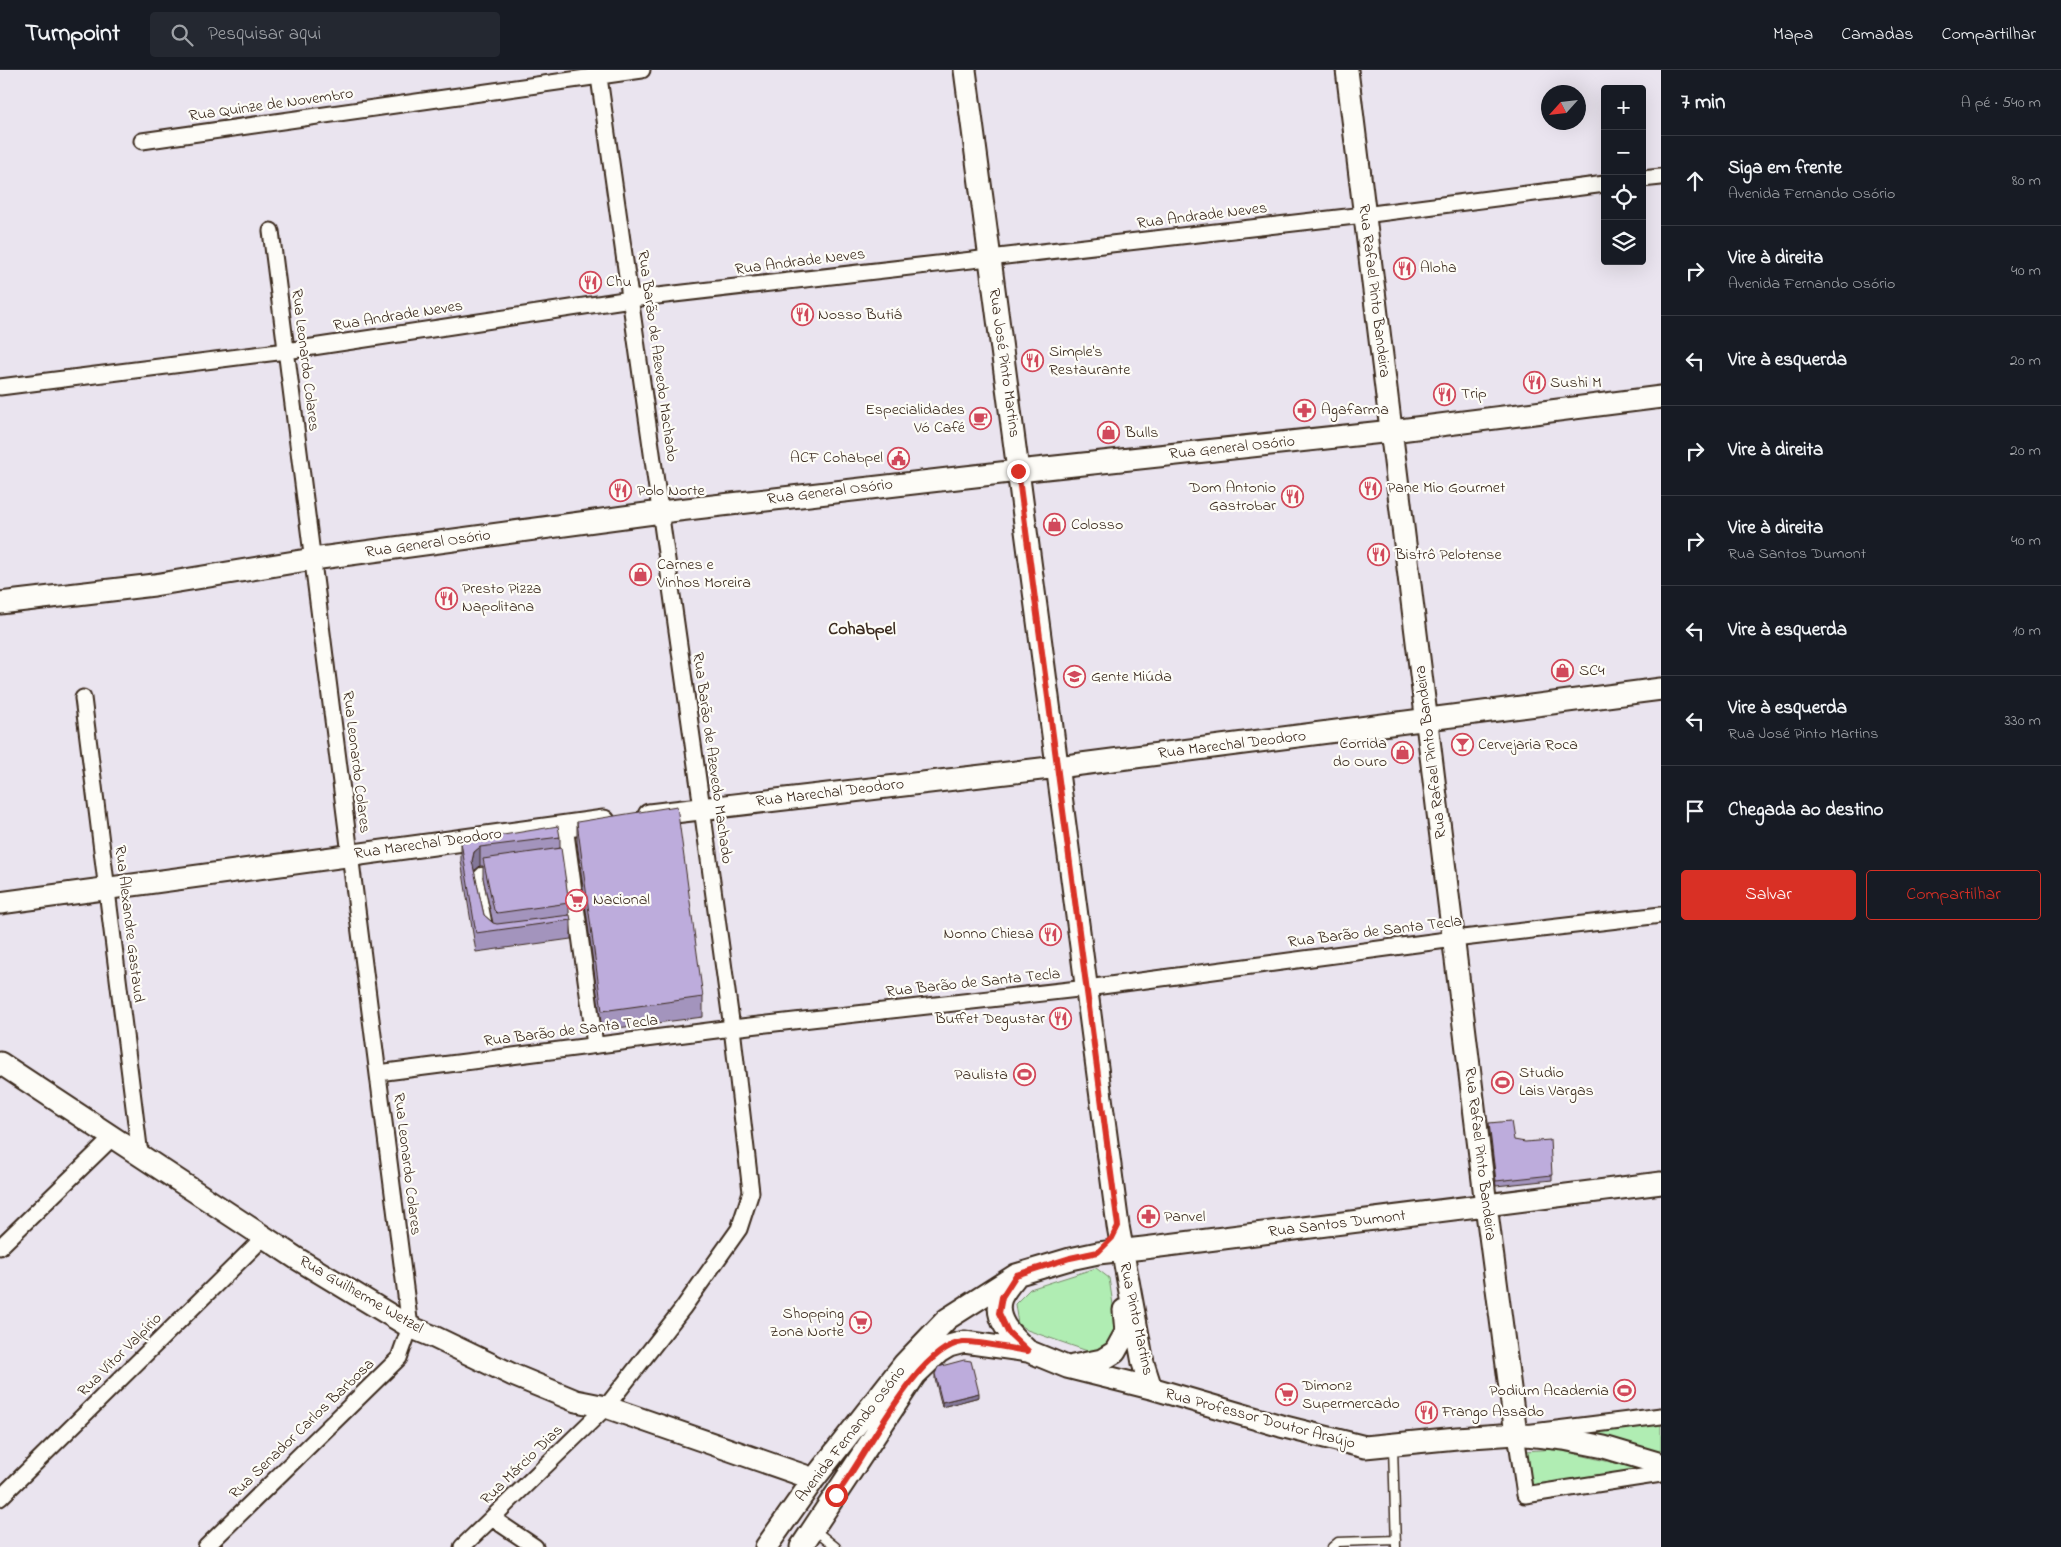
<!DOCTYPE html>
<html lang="pt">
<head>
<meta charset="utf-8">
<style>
  :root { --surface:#171b24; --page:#242831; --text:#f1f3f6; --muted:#9ea1a6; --line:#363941; --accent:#d93025 }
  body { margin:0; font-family:"Indie Flower",sans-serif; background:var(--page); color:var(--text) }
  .controls { position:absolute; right:15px; top:15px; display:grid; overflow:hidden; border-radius:5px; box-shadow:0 5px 20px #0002 }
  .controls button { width:45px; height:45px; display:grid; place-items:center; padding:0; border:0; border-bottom:1px solid var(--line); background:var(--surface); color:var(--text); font:25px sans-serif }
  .compass { position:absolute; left:1541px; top:15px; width:45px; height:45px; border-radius:50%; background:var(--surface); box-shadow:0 5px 20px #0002; rotate:243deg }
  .stop { position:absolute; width:15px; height:15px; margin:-11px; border:4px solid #d93025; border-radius:50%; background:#fff }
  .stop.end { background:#d93025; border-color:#fff; box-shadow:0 1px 5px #0008 }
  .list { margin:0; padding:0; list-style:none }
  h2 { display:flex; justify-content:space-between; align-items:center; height:65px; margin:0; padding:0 20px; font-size:21px }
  h2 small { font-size:16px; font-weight:400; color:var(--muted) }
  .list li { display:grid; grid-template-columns:32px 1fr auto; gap:15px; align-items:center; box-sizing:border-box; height:90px; padding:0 20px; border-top:1px solid var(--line) }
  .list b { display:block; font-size:19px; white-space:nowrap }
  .list p { margin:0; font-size:16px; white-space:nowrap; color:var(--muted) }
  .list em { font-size:16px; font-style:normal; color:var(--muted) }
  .actions { display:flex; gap:10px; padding:15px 20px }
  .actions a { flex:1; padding:11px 0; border:1px solid var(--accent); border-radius:5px; text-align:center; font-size:18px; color:var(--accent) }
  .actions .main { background:var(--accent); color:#fff }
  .icon { flex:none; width:28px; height:28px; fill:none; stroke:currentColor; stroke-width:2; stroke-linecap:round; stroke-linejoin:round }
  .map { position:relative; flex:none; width:1661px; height:1477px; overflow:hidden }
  header { display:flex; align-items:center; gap:30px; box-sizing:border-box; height:70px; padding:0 25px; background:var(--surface); border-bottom:1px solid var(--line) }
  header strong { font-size:24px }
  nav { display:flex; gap:28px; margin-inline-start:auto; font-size:18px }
  .search { width:350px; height:45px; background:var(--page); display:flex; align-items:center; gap:12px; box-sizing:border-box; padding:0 18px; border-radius:5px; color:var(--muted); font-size:19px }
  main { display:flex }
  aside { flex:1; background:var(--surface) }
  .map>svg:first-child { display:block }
  .green { fill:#b0edb3; stroke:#768c68 }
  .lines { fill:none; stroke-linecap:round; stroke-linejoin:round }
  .lane-casing { stroke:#3b2a1e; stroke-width:11 }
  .street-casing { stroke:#3b2a1e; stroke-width:19 }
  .secondary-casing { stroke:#3b2a1e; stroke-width:25 }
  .lane { stroke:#fdfcf7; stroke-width:8 }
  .street { stroke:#fdfcf7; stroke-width:15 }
  .secondary { stroke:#fdfcf7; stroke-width:21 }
  .wall { fill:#a394bd; stroke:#3b2a1e; fill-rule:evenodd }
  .shaded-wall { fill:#84789a; stroke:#3b2a1e }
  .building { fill:#bdacdc; stroke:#3b2a1e }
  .route { stroke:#d93025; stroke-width:6 }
  .labels { text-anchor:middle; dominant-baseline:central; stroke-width:4.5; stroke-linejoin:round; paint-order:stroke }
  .street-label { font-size:16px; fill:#3b2a1e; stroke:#fdfcf7 }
  .poi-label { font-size:16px; fill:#3b2a1e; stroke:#fdfcf7; text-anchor:start }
  .neighbourhood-label { font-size:18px; font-weight:bold; fill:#3b2a1e; stroke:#fdfcf7 }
</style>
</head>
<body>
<header>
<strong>Turnpoint</strong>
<div class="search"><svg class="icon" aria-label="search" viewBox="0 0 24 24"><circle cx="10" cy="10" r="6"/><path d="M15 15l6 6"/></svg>Pesquisar aqui</div>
<nav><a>Mapa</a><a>Camadas</a><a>Compartilhar</a></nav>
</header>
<main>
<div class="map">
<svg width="1661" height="1477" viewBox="0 0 1661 1477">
  <rect width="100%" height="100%" fill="#eae4ef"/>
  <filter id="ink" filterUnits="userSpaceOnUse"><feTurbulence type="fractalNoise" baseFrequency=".02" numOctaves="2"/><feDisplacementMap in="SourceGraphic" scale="10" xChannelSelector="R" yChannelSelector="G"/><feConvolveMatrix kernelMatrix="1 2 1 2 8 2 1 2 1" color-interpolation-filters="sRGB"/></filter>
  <g filter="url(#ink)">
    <path class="green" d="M1096,1198L1109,1208L1118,1268L1096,1284L1027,1260L1018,1254L1015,1234L1030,1219Z
      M1661,1353V1382L1576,1363Z
      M1554,1379L1649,1401L1532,1419L1526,1381Z"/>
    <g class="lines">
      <defs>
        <path id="lane" d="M488,856L478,805L481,802L493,801
          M1393,1377L1396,1477
          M815,1460L836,1477
          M1332,1477L1338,1472L1396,1470"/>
        <path id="street" d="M142,71L642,0
          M1642,109L1661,107
          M0,317L286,281L631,229L1364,145L1605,114
          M83,628L140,1085
          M565,756L595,975
          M378,1003L732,958L1087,918L1454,869L1661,845
          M0,1177L113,1067
          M1661,1346L1516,1364L1525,1425L1661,1404
          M0,1428L264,1167
          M492,1448L535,1477
          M206,1477L399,1288L410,1257L271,161
          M462,1477L606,1337L683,1238L739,1159L751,1122L732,958L702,738L598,0"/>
        <path id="secondary" d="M965,0L1118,1156L1143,1293L1151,1318
          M1347,0L1486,1135L1516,1364
          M0,533L154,515L313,489L661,442L1018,401L1392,361L1661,327
          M649,745L1058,697L1661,619
          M0,833L604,751
          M0,993L296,1188L410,1257L432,1266L513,1305L576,1331L606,1337L814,1409
          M1015,1208C1010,1214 1004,1221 1001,1228C993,1250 1013,1267 1028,1281
          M1073,1296L1102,1290L1115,1282L1126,1262L1124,1240
          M766,1477L814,1409L904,1294L947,1249L1016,1205L1070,1189L1098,1183L1144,1178L1661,1113
          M801,1477L915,1305L939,1282L949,1276L964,1272L1028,1281L1067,1297L1151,1318L1281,1356L1365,1377L1457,1368L1516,1364L1564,1369L1604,1377L1661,1394"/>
      </defs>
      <use href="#lane" class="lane-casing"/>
      <use href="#street" class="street-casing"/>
      <use href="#secondary" class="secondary-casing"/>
      <use href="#lane" class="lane"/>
      <use href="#street" class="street"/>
      <use href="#secondary" class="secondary"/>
    </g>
    <path class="wall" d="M577,752L703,927V947L602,960L577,772Z
      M560,767V779L569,833V845L571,850V869L476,882L461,791V772ZM480,796H483V808L493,853L484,845L474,801Z
      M1489,1053L1514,1070L1552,1105V1110L1496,1116Z
      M935,1304L979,1327L942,1337L935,1309Z"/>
    <path class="shaded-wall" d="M480,777V796L474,801L472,791L474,782Z
      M979,1323V1327L942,1337V1332Z"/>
    <path class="building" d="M677,736L703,927L602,941L577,752Z
      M558,756L560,767L480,777L474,782L472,791L484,845L493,853L497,854L570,845L571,850L476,863L461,772Z
      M561,778L569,833L497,843L494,840L483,789Z
      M1511,1051L1514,1070L1525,1072L1550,1070L1552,1105L1496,1111L1489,1053Z
      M964,1290L971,1291L979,1323L942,1332L935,1304L938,1297Z"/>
  </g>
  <g class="lines" filter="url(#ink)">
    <path class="route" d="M836,1425C865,1389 916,1277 963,1272C978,1271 1011,1279 1028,1281L1008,1262L999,1243L1002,1227L1016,1205L1070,1188L1098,1182L1112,1168L1118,1156L1018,401"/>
  </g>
  <defs>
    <symbol id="restaurant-ring" viewBox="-11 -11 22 22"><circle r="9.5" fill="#fdfcf7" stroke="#d1495b" stroke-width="1.5"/><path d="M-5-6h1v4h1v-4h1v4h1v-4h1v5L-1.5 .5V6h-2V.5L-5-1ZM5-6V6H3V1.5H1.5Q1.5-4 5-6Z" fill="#d1495b"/></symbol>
    <symbol id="pharmacy-ring" viewBox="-11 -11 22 22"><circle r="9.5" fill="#fdfcf7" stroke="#d1495b" stroke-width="1.5"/><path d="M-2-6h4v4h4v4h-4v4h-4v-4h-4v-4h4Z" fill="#d1495b"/></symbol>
    <symbol id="cafe-ring" viewBox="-11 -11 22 22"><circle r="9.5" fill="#fdfcf7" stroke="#d1495b" stroke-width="1.5"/><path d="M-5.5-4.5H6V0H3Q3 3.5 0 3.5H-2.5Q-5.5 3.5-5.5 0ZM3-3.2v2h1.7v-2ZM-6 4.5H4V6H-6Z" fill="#d1495b"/></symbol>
    <symbol id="shop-ring" viewBox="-11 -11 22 22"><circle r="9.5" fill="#fdfcf7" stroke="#d1495b" stroke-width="1.5"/><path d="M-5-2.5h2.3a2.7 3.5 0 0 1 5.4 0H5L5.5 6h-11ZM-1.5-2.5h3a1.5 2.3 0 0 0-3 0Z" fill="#d1495b"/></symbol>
    <symbol id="civic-ring" viewBox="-11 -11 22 22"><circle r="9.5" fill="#fdfcf7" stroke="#d1495b" stroke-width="1.5"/><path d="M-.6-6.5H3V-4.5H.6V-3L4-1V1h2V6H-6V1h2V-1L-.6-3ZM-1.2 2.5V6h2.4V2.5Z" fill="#d1495b"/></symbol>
    <symbol id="school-ring" viewBox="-11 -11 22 22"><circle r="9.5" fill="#fdfcf7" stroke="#d1495b" stroke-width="1.5"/><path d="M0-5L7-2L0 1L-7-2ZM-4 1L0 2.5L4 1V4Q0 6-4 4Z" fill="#d1495b"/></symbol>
    <symbol id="bar-ring" viewBox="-11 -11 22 22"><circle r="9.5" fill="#fdfcf7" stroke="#d1495b" stroke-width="1.5"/><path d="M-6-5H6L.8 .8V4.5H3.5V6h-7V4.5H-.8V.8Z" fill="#d1495b"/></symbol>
    <symbol id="supermarket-ring" viewBox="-11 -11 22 22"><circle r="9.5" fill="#fdfcf7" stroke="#d1495b" stroke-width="1.5"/><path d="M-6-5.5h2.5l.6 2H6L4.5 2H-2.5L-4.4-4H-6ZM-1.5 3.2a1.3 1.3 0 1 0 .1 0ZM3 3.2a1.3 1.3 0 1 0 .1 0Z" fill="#d1495b"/></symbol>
    <symbol id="stadium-ring" viewBox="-11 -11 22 22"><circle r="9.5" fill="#fdfcf7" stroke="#d1495b" stroke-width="1.5"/><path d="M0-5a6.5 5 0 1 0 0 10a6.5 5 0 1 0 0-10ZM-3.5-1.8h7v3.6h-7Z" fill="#d1495b"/></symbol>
  </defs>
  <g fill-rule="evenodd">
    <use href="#restaurant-ring" x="1392" y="186" width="25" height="25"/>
    <use href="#restaurant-ring" x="578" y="200" width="25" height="25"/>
    <use href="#restaurant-ring" x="790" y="232" width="25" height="25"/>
    <use href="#restaurant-ring" x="1020" y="278" width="25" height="25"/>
    <use href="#restaurant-ring" x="1522" y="300" width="25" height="25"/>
    <use href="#restaurant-ring" x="1432" y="312" width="25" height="25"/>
    <use href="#pharmacy-ring" x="1292" y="328" width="25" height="25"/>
    <use href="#cafe-ring" x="968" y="336" width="25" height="25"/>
    <use href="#shop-ring" x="1096" y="350" width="25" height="25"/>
    <use href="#civic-ring" x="886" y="376" width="25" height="25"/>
    <use href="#restaurant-ring" x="1358" y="406" width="25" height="25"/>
    <use href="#restaurant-ring" x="608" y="408" width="25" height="25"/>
    <use href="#restaurant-ring" x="1280" y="414" width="25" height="25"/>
    <use href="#shop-ring" x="1042" y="442" width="25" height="25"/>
    <use href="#restaurant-ring" x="1366" y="472" width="25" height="25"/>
    <use href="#shop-ring" x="628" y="492" width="25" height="25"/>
    <use href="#restaurant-ring" x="434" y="516" width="25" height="25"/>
    <use href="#shop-ring" x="1550" y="588" width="25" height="25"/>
    <use href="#school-ring" x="1062" y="594" width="25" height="25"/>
    <use href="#bar-ring" x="1450" y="662" width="25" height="25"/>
    <use href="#shop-ring" x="1390" y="670" width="25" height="25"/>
    <use href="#supermarket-ring" x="564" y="818" width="25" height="25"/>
    <use href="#restaurant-ring" x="1038" y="852" width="25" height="25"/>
    <use href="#restaurant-ring" x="1048" y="936" width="25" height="25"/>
    <use href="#stadium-ring" x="1012" y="992" width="25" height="25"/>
    <use href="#stadium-ring" x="1490" y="1000" width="25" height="25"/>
    <use href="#pharmacy-ring" x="1136" y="1134" width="25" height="25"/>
    <use href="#supermarket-ring" x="848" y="1240" width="25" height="25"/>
    <use href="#stadium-ring" x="1612" y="1308" width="25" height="25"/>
    <use href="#supermarket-ring" x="1274" y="1312" width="25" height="25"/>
    <use href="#restaurant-ring" x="1414" y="1330" width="25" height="25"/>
  </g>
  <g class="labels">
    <g class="street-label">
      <text transform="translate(271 35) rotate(-8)">Rua Quinze de Novembro</text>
      <text transform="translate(1202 146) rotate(-7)">Rua Andrade Neves</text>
      <text transform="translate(800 192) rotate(-7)">Rua Andrade Neves</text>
      <text transform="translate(1374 221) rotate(83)">Rua Rafael Pinto Bandeira</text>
      <text transform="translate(398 246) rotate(-9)">Rua Andrade Neves</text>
      <text transform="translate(657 286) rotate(82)">Rua Barão de Azevedo Machado</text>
      <text transform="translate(305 290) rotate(83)">Rua Leonardo Colares</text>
      <text transform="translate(1004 293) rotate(82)">Rua José Pinto Martins</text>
      <text transform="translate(1232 378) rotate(-6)">Rua General Osório</text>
      <text transform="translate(830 422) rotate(-7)">Rua General Osório</text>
      <text transform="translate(428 474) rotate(-8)">Rua General Osório</text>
      <text transform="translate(1232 675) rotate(-7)">Rua Marechal Deodoro</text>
      <text transform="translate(1431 682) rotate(-97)">Rua Rafael Pinto Bandeira</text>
      <text transform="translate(712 688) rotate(82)">Rua Barão de Azevedo Machado</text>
      <text transform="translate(356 692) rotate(83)">Rua Leonardo Colares</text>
      <text transform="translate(830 723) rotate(-7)">Rua Marechal Deodoro</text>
      <text transform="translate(428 774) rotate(-8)">Rua Marechal Deodoro</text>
      <text transform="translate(129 854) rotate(83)">Rua Alexandre Gastaud</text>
      <text transform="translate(1375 862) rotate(-7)">Rua Barão de Santa Tecla</text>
      <text transform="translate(973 913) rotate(-6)">Rua Barão de Santa Tecla</text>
      <text transform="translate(571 961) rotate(-7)">Rua Barão de Santa Tecla</text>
      <text transform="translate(1480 1084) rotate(83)">Rua Rafael Pinto Bandeira</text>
      <text transform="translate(407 1094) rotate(83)">Rua Leonardo Colares</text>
      <text transform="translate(1337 1154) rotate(-7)">Rua Santos Dumont</text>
      <text transform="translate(361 1225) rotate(30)">Rua Guilherme Wetzel</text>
      <text transform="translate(1136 1249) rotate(78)">Rua Pinto Martins</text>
      <text transform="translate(120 1285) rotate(-45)">Rua Vítor Valpírio</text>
      <text transform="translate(1260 1349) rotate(15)">Rua Professor Doutor Araújo</text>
      <text transform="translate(302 1359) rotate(-44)">Rua Senador Carlos Barbosa</text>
      <text transform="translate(851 1364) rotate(-52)">Avenida Fernando Osório</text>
      <text transform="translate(522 1395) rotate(-44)">Rua Márcio Dias</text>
    </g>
    <g class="poi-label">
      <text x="1420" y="198">Aloha</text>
      <text x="606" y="212">Chu</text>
      <text x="818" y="245">Nosso Butiá</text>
      <text x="1049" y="282">Simple's<tspan x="1049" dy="18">Restaurante</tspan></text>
      <text x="1550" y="313">Sushi M</text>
      <text x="1461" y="324">Trip</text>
      <text x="965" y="340" text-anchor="end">Especialidades<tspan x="965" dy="18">Vó Café</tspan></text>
      <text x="1321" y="340">Agafarma</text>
      <text x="1125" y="363">Bulls</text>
      <text x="883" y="388" text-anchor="end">ACF Cohabpel</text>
      <text x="1276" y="418" text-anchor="end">Dom Antonio<tspan x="1276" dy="18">Gastrobar</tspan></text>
      <text x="1387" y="418">Pane Mio Gourmet</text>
      <text x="637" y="421">Polo Norte</text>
      <text x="1071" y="455">Colosso</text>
      <text x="1395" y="485">Bistrô Pelotense</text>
      <text x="657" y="495">Carnes e<tspan x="657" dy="18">Vinhos Moreira</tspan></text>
      <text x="462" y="519">Presto Pizza<tspan x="462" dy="18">Napolitana</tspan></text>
      <text x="1579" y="601">SC4</text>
      <text x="1091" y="607">Gente Miúda</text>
      <text x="1387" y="674" text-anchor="end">Corrida<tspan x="1387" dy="18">do Ouro</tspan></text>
      <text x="1478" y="675">Cervejaria Roca</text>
      <text x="593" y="830">Nacional</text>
      <text x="1034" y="864" text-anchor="end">Nonno Chiesa</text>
      <text x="1045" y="949" text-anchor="end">Buffet Degustar</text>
      <text x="1519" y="1003">Studio<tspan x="1519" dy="18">Lais Vargas</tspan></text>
      <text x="1008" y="1005" text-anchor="end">Paulista</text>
      <text x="1164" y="1147">Panvel</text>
      <text x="844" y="1244" text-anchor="end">Shopping<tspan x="844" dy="18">Zona Norte</tspan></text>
      <text x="1302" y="1316">Dimonz<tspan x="1302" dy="18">Supermercado</tspan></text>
      <text x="1609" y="1321" text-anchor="end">Podium Academia</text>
      <text x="1442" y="1342">Frango Assado</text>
    </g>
    <g class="neighbourhood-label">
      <text x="862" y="560">Cohabpel</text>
    </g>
  </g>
</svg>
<div class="controls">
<button>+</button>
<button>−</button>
<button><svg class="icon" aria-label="locate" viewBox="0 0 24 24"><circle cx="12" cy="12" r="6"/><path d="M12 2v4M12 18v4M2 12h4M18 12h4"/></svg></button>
<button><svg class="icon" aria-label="layers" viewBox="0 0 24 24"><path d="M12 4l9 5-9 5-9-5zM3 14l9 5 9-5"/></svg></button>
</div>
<svg class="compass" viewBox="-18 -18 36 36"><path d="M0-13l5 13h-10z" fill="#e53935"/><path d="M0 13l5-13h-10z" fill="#9ea1a6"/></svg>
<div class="stop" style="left:836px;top:1425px"></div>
<div class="stop end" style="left:1018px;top:401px"></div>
</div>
<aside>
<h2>7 min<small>A pé · 540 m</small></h2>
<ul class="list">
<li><svg class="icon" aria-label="ahead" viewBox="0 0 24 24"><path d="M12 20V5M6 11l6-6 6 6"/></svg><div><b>Siga em frente</b><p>Avenida Fernando Osório</p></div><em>80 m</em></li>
<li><svg class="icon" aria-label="right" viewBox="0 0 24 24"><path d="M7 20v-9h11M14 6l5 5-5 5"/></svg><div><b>Vire à direita</b><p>Avenida Fernando Osório</p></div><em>40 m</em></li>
<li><svg class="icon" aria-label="left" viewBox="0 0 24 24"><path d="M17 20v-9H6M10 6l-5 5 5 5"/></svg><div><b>Vire à esquerda</b></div><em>20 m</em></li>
<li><svg class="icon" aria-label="right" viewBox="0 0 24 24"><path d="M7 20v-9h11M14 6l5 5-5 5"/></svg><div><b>Vire à direita</b></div><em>20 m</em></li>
<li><svg class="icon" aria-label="right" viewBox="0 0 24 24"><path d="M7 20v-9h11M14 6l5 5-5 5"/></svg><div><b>Vire à direita</b><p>Rua Santos Dumont</p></div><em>40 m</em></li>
<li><svg class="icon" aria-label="left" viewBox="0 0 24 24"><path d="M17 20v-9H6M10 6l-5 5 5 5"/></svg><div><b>Vire à esquerda</b></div><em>10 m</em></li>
<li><svg class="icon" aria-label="left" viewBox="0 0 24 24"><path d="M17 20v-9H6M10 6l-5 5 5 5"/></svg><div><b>Vire à esquerda</b><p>Rua José Pinto Martins</p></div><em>330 m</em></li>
<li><svg class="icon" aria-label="arrive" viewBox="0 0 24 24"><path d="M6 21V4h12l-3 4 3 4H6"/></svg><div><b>Chegada ao destino</b></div></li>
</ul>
<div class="actions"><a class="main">Salvar</a><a>Compartilhar</a></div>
</aside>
</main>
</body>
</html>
